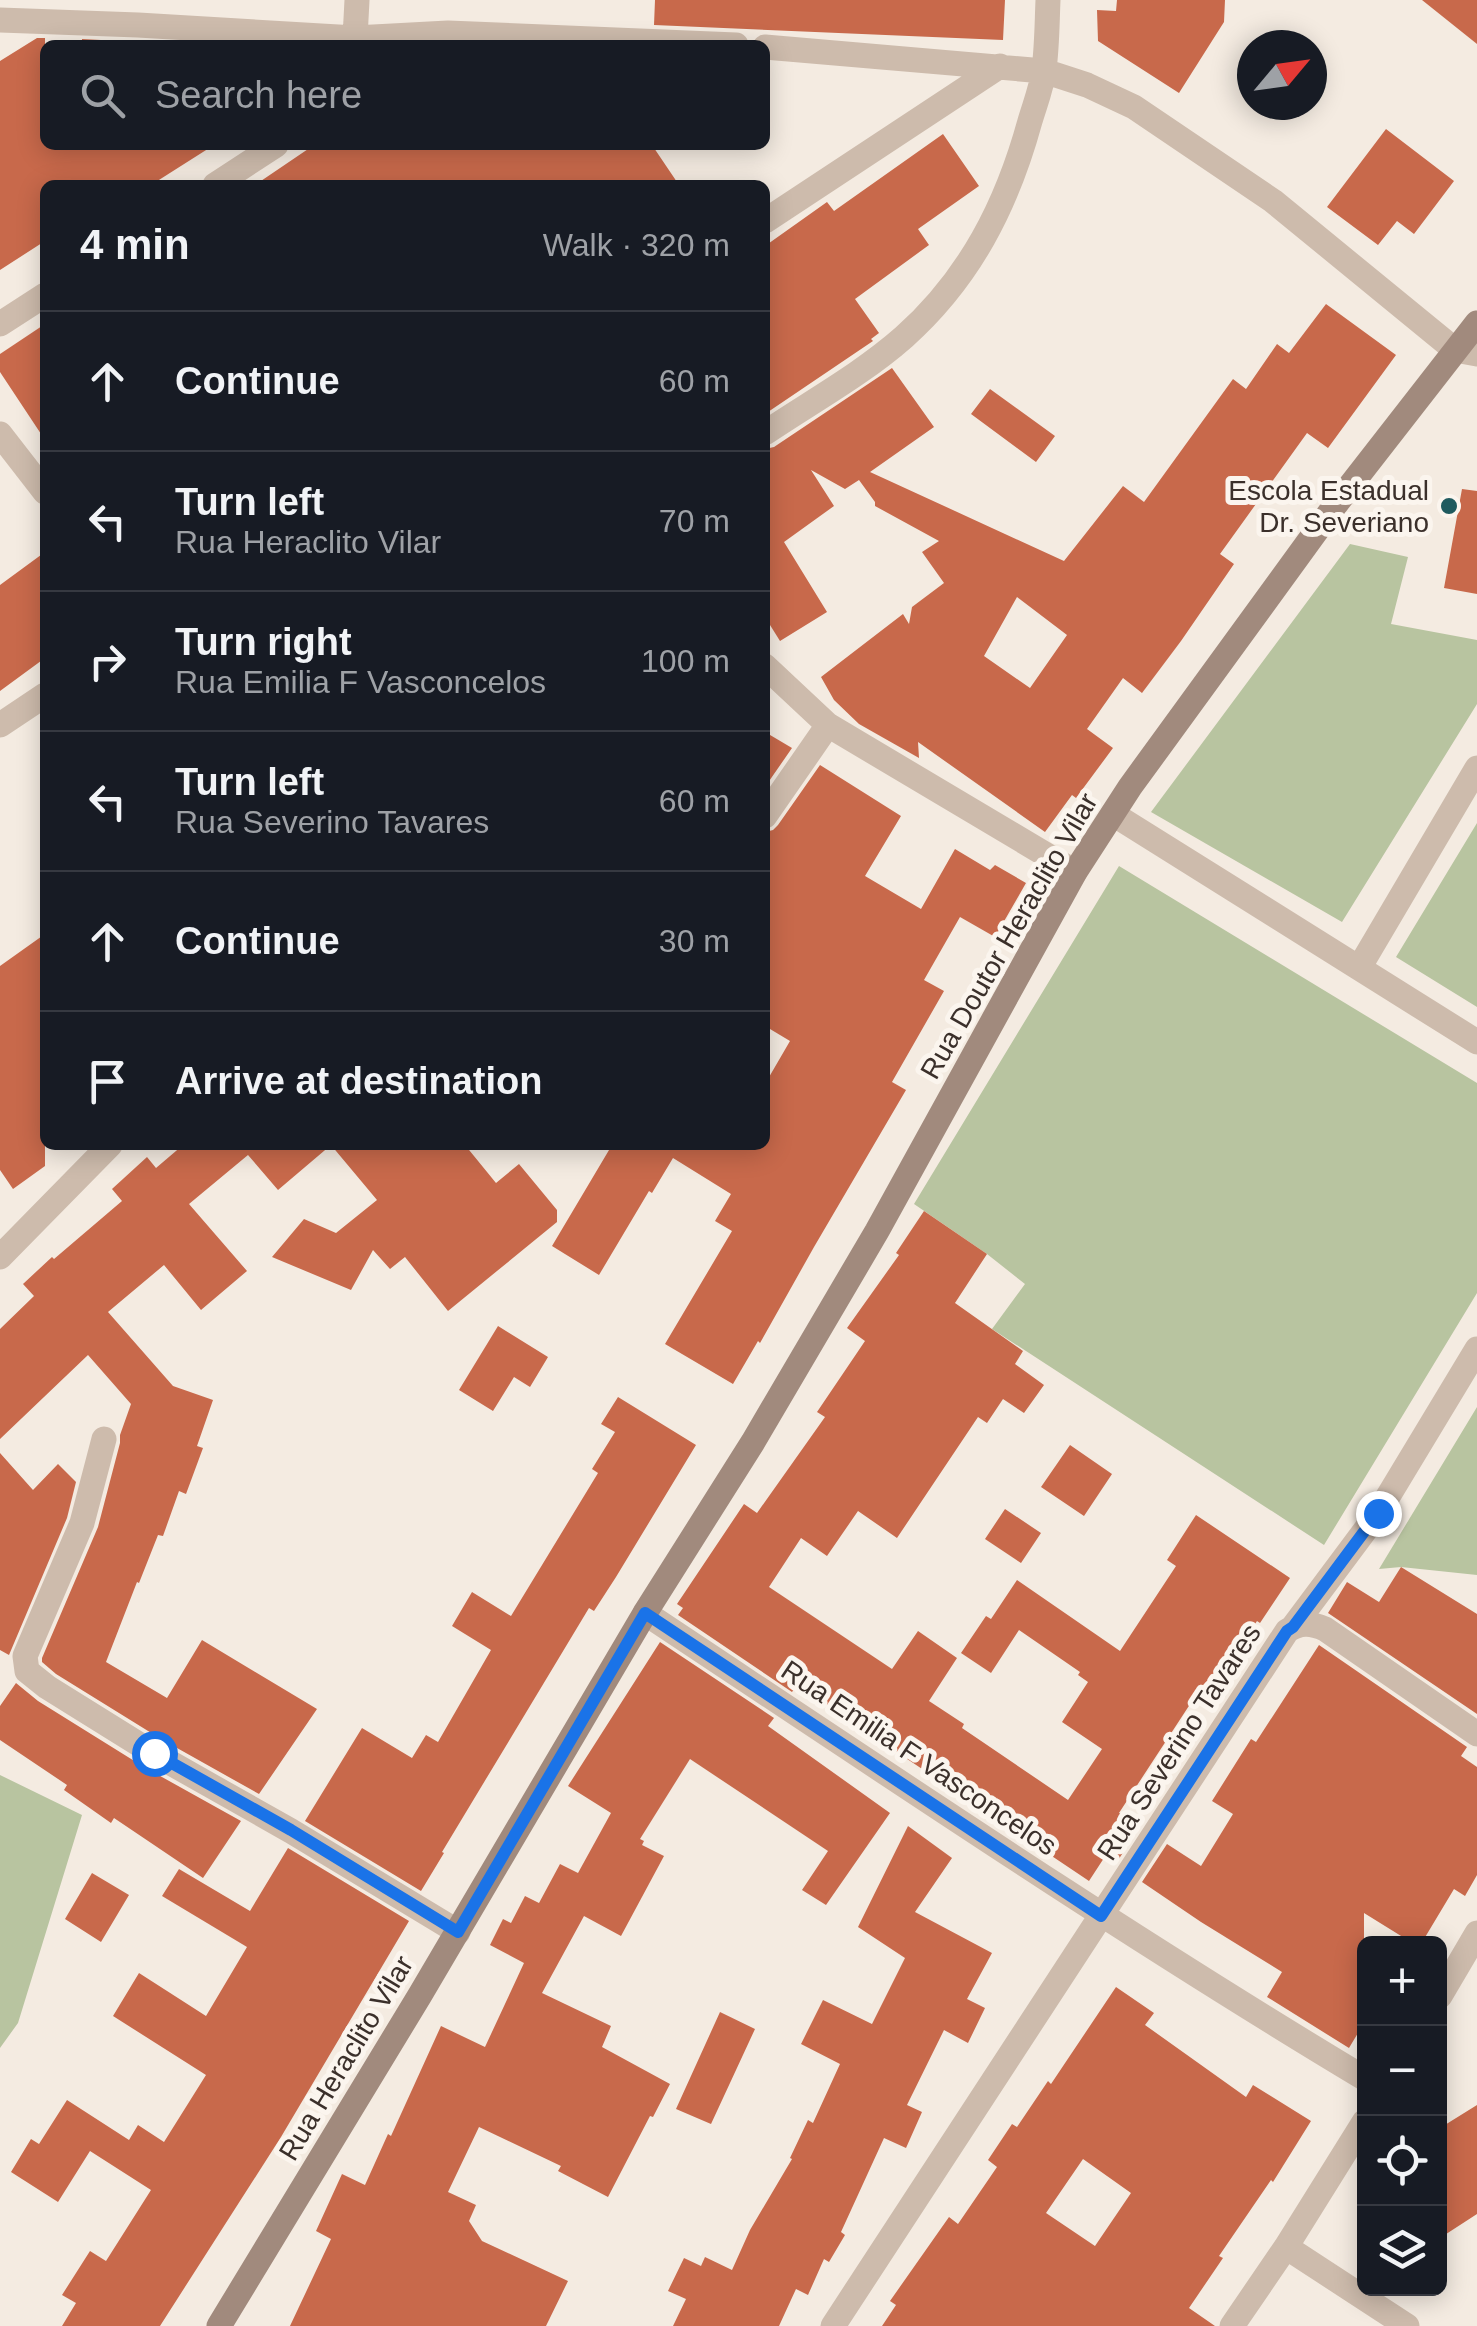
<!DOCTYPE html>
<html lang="en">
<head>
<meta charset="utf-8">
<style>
  :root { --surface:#171b24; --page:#20242c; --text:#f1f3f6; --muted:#9ea1a6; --line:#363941 }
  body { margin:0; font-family:Arial,sans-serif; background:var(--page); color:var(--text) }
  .controls { position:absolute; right:30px; bottom:30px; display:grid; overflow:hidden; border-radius:15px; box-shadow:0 5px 25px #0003 }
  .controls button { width:90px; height:90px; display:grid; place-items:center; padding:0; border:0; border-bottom:2px solid var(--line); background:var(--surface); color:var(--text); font:50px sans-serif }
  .compass { position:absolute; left:1237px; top:30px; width:90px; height:90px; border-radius:50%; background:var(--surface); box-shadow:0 5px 25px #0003; rotate:61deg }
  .stop { position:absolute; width:30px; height:30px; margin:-22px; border:8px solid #1a73e8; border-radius:50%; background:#fff }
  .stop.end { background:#1a73e8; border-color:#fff; box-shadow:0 2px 10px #0008 }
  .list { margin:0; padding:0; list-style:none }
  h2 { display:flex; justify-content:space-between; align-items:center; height:130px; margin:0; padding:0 40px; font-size:42px }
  h2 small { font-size:32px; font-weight:400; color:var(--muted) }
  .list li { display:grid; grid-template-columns:65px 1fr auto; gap:30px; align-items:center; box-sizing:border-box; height:140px; padding:0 40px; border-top:2px solid var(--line) }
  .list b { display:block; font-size:38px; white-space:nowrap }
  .list p { margin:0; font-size:32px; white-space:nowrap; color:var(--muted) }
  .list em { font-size:32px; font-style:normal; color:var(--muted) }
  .icon { flex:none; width:55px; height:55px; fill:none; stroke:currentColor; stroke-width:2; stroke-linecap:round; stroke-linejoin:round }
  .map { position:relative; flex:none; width:1477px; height:2326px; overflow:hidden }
  .search { position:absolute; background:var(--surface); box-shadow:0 5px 25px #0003; left:40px; top:40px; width:730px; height:110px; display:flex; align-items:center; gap:25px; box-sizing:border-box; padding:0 35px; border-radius:15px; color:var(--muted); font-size:38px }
  .panel { position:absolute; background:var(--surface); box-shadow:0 5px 25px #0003; left:40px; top:180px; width:730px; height:970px; border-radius:15px }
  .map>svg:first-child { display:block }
  .green { fill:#b8c4a0 }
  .building { fill:#c8694b; fill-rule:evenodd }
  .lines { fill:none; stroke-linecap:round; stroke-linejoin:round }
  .street { stroke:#cdbbac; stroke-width:25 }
  .secondary { stroke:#a18a7d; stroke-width:25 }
  .route { stroke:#1a73e8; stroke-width:12 }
  .poi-dot { fill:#1f5a5e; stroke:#fbf5ee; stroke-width:4 }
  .labels { text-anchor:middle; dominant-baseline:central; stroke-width:10; stroke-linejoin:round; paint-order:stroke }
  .poi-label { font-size:28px; fill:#3b302b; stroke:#fbf5ee; text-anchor:end }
  .street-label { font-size:28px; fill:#3b302b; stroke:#fbf5ee }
</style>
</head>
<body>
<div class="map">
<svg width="1477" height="2326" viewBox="0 0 1477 2326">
  <rect width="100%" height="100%" fill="#f4ebe1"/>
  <path class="green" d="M1350,544L1408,557L1391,624L1477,640V704L1342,922L1151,812Z
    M1477,823V1007L1396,957Z
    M1119,866L1477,1083V1293L1324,1545L992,1329L1025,1284L987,1254L914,1204Z
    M1477,1407V1575L1401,1567L1379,1569Z
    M0,1775L82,1815L18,2023L0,2048Z"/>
  <path class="building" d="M655,0H1005L1003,40L654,25Z
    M1117,0H1225L1224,22L1179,93L1098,41L1097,10L1116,11Z
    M1422,0H1477V44Z
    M37,38H45V145H214L151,185H45V241L0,270V61Z
    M82,39L120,41L123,45H82Z
    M1386,129L1454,181L1414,234L1397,221L1378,245L1327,207Z
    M943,134L979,186L918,229L929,245L855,299L879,333L871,339L873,341L765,414V246L827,202L834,211Z
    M314,145H652L679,185H255Z
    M1326,304L1396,355L1328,448L1307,433L1220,554L1234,564L1181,641L1142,693L1123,678L1087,729L1113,748L1076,798L1072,795L1045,832L918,742L919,758L859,724L834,700L821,677L903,614L909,624L912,607L944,583L922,552L939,541L875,506V502L859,480L845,489L811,470L834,506L784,542L827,612L780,641L765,617V449L774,447L892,368L934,427L870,472L1064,561L1123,486L1144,502L1233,379L1246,389L1277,344L1289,353ZM1017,597L1067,635L1030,688L984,656Z
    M45,324V440L0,372V354Z
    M990,389L1055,436L1036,462L971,414Z
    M1462,489L1477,491V594L1444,588Z
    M45,552V658L0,691V585Z
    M765,732L792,748L765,787Z
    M820,765L901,816L865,876L921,909L955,849L990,870L995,865L1026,883L995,937L960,917L924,980L944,991L892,1082L906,1090L814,1247L760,1343L758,1341L733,1384L665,1344L732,1231L715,1221L731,1194L673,1158L652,1193L649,1191L599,1275L552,1246L612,1145H765V1084L790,1041L765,1026V832L773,830L778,825Z
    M45,934V1166L13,1189L0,1170V966Z
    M183,1145H465L496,1183L519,1164L557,1210V1222L448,1311L405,1257L390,1269L373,1250L351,1290L272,1257L304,1219L336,1233L377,1200L331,1145L278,1190L248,1155L189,1204L247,1271L201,1310L164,1265L108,1312L173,1386L213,1400L197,1446L203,1448L186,1494L179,1491L163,1536L158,1535L139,1583L137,1582L106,1662L167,1698L202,1640L317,1709L259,1794L161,1739L56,1674L42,1662V1658L98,1527L120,1443V1435L131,1404L88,1355L0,1439V1329L34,1296L23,1284L52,1257L54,1259L122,1201L112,1189L147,1157L156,1168Z
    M924,1211L987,1254L955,1303L1023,1351L1015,1364L1044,1385L1024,1413L1003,1399L987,1423L978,1417L897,1538L858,1511L827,1556L801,1538L769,1587L892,1669L918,1631L957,1658L929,1701L964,1724L962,1728L1068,1800L1102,1749L1062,1722L1088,1682L1078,1675L1080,1672L1019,1630L991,1673L961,1653L986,1616L991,1619L1017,1580L1120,1651L1176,1566L1167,1560L1196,1515L1290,1578L1260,1623L1257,1621L1206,1698L1198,1692L1119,1813L1140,1826L1115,1865L1104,1858L1089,1881L797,1685L792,1692L678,1615L683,1608L677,1604L744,1504L757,1513L825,1417L817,1412L865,1341L847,1328L899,1255L896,1253Z
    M498,1326L548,1357L530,1387L514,1377L493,1411L459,1390Z
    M618,1397L696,1445L616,1577L594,1611L589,1608L442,1852L444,1853L421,1891L305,1821L362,1728L412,1758L426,1735L438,1742L491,1650L452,1626L472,1592L511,1616L598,1473L592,1469L615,1432L601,1424Z
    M1070,1445L1112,1474L1084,1516L1041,1487Z
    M0,1453L33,1490L58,1464L76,1482L67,1518L9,1655L0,1650Z
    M1005,1509L1041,1533L1021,1563L985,1539Z
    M1401,1567L1477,1614V1714L1328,1613L1347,1582L1379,1602Z
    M660,1642L774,1718L768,1726L890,1813L826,1905L802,1890L828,1851L690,1759L640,1839L644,1841L642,1845L664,1856L621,1936L584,1916L542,1993L611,2026L602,2047L670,2084L653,2117L650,2116L608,2197L558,2171L561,2166L479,2127L448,2192L476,2205L469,2221L482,2241L568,2281L546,2326H290L331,2239L316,2231L342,2174L365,2185L388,2134L391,2136L441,2026L485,2047L524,1963L490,1945L503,1919L511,1923L525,1896L539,1903L560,1864L578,1873L611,1813L568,1786Z
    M1319,1645L1467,1747L1461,1756L1477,1767V1875L1465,1896L1454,1889L1421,1944H1414L1364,1913V2023L1349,2048L1267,1997L1282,1972L1201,1922L1142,1882L1167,1844L1201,1866L1233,1814L1212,1801L1251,1739L1256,1742Z
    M16,1683L38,1701L144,1767L241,1821L203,1878L114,1818L111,1823L64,1790L67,1785L0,1740V1706Z
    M908,1826L952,1858L915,1912L992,1953L967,1999L985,2008L968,2043L944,2030L907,2105L922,2112L906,2148L884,2138L841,2232L845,2235L829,2262L824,2259L808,2295L796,2289L779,2326H673L686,2299L668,2291L684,2258L701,2266L705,2257L732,2270L750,2230L792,2159L790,2158L808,2120L813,2123L840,2064L801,2044L823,2000L872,2024L905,1958L858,1927Z
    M288,1848L409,1921L281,2137L160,2326H62L76,2303L62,2295L90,2251L106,2261L151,2190L90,2151L58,2202L11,2172L31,2139L39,2144L67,2100L129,2140L138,2125L164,2142L206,2075L113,2016L139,1973L206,2016L247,1947L162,1896L179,1869L250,1911Z
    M92,1873L129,1895L101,1942L65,1919Z
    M1116,1987L1154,2013L1145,2025L1246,2097L1253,2085L1311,2121L1273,2182L1271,2180L1219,2256L1223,2258L1189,2308L1215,2326H882L896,2305L890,2301L949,2217L958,2224L997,2167L988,2160L1012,2124L1017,2127L1048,2081L1051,2084ZM1083,2159L1131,2193L1095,2246L1046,2213Z
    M720,2012L755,2029L711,2124L676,2109Z
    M1477,2105V2214L1440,2238V2128Z"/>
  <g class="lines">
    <path class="street" d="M0,20L138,25L355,38L448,33L736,45
      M355,38L357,0
      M765,47L1044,71L1087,85L1134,107L1273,201L1455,350L1477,354
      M215,185L276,145
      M765,221L1000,66
      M0,324L45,295
      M765,433C811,402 862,374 904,337C970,278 1007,205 1030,121C1035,104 1042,87 1044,69C1047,47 1047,23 1048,0
      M0,434L45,492
      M765,666L828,725L1075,872
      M0,725L45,695
      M1113,814L1477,1042
      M765,816L828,725
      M1359,968L1477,768
      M0,1257L110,1145
      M104,1439L82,1523L25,1656L27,1671L47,1687L153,1753L291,1831L458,1932
      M645,1613C883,1771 1119,1931 1364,2078
      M1293,1627L1378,1513L1477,1349
      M1440,1996L1477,1933
      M1286,2247L1407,2326
      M833,2326L1287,1631C1300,1622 1311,1623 1325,1629L1477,1734
      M1232,2326L1286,2247L1364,2122"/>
    <path class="secondary" d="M219,2326L420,1995L645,1613L753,1442L877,1231L1075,872L1130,787L1336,504L1477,323"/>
  </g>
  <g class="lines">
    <path class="route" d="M154,1753L291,1830L458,1932L645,1613L1101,1916L1287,1631L1293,1627L1378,1513"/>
  </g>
  <circle class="poi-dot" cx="1449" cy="506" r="10"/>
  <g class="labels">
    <g class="poi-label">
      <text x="1429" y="490">Escola Estadual<tspan x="1429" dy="32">Dr. Severiano</tspan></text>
    </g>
    <g class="street-label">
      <text transform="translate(1009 936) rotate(-60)">Rua Doutor Heraclito Vilar</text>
      <text transform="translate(1179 1742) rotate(-57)">Rua Severino Tavares</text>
      <text transform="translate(919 1758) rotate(34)">Rua Emilia F Vasconcelos</text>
      <text transform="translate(346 2058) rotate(-59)">Rua Heraclito Vilar</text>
    </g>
  </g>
</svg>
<div class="controls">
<button>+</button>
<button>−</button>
<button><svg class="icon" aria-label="locate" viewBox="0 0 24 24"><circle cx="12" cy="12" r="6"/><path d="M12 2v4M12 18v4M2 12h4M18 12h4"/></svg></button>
<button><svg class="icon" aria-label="layers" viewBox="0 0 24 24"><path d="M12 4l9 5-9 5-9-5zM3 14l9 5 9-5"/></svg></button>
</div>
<svg class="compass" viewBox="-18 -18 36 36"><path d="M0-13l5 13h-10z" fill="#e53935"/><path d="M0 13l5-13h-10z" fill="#9ea1a6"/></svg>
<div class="stop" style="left:154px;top:1753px"></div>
<div class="stop end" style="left:1378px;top:1513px"></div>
<div class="search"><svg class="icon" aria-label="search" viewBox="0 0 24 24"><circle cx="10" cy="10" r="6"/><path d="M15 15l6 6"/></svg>Search here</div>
<section class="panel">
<h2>4 min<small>Walk · 320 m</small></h2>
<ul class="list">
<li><svg class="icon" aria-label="ahead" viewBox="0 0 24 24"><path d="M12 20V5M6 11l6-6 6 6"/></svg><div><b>Continue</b></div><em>60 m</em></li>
<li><svg class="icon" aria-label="left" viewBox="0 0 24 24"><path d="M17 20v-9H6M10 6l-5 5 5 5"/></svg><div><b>Turn left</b><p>Rua Heraclito Vilar</p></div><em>70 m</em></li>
<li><svg class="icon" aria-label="right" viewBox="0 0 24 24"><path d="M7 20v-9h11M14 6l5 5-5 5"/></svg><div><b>Turn right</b><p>Rua Emilia F Vasconcelos</p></div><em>100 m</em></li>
<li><svg class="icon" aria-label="left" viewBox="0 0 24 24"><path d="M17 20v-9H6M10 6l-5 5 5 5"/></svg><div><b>Turn left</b><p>Rua Severino Tavares</p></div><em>60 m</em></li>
<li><svg class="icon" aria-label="ahead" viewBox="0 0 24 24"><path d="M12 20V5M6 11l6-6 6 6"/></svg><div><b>Continue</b></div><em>30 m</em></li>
<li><svg class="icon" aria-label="arrive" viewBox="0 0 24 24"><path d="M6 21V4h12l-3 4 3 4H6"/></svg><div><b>Arrive at destination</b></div></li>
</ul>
</section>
</div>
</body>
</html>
